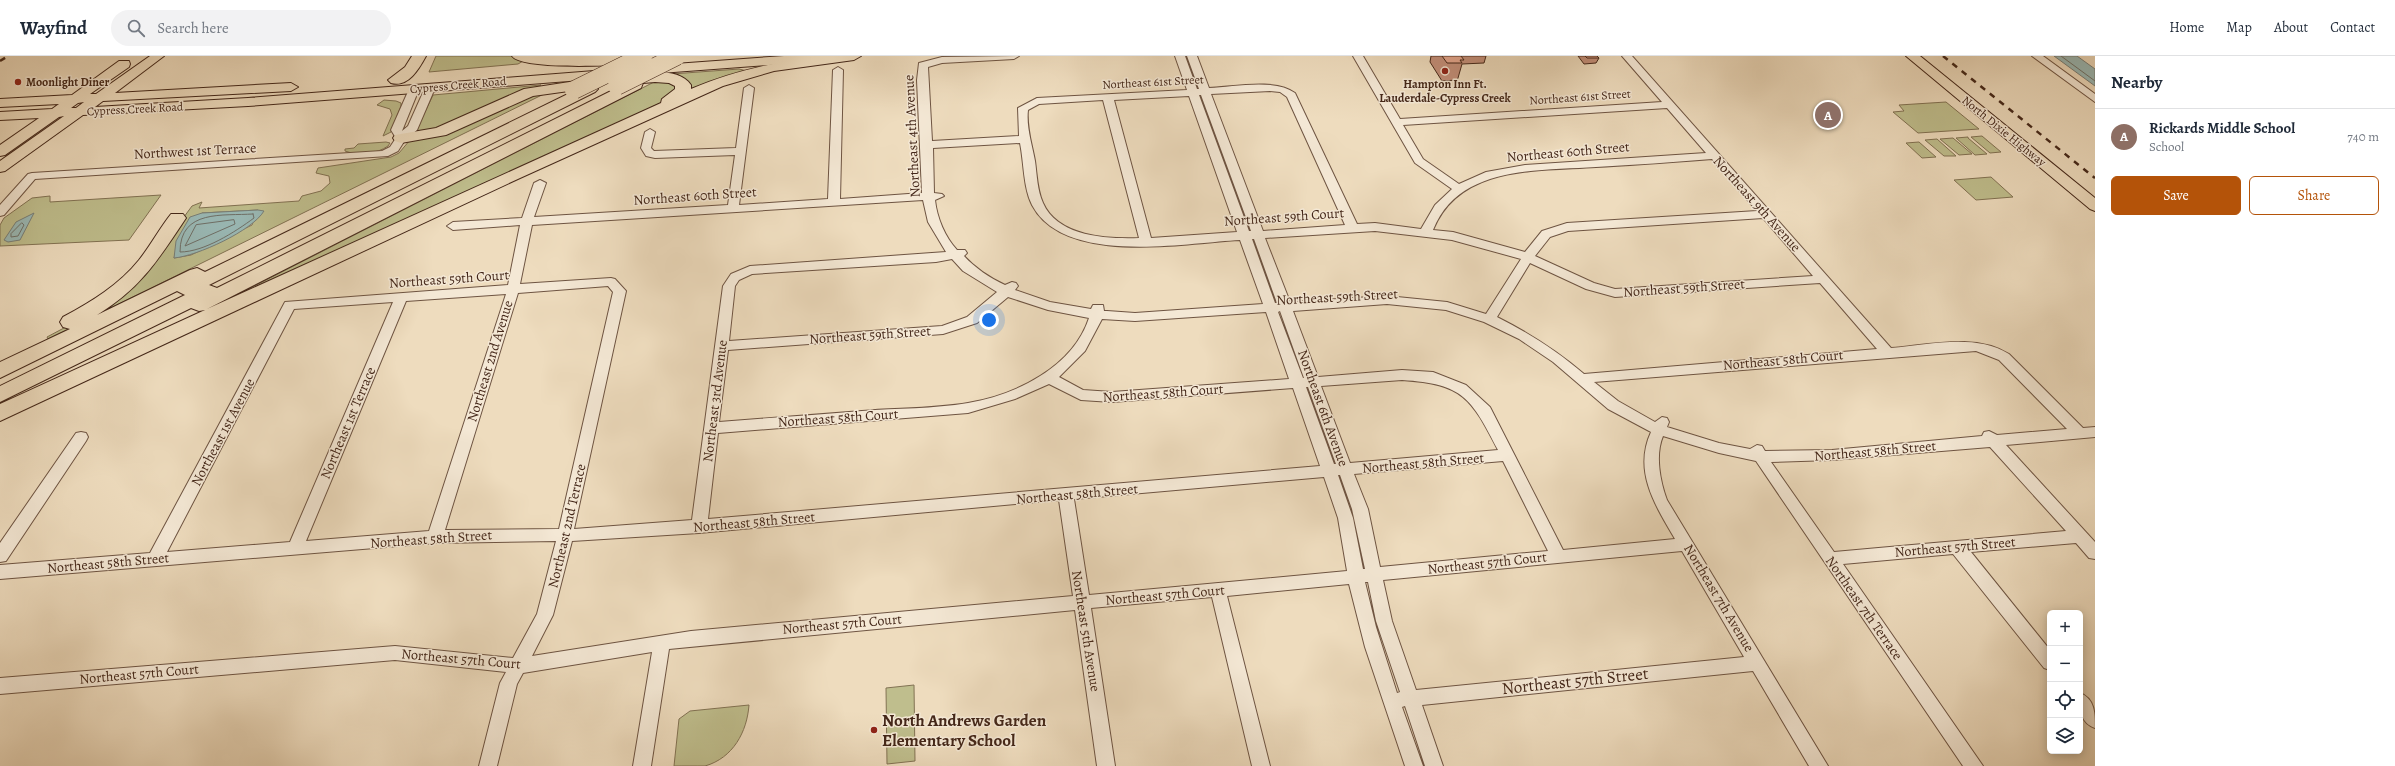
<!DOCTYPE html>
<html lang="en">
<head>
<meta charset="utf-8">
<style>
  :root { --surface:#fff; --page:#f2f2f3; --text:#1f2937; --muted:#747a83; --line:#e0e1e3; --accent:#b45309 }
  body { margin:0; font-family:Alegreya,serif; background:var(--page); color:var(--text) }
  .controls { position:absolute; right:12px; bottom:12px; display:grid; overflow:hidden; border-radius:6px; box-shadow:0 2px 10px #0003 }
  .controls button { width:36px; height:36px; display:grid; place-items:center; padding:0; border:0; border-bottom:1px solid var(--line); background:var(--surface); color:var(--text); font:20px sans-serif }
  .you { position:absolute; left:989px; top:264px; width:14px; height:14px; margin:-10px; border:3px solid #fff; border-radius:50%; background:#1a73e8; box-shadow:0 0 0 6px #1a73e833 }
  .badge { display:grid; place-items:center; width:26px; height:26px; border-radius:50%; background:var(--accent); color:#fff; font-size:13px; font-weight:700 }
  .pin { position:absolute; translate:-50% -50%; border:2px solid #fff; box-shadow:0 1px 4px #0006 }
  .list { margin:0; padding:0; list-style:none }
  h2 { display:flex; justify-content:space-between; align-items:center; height:52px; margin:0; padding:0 16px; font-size:17px }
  h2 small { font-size:13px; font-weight:400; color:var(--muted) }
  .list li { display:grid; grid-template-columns:26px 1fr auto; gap:12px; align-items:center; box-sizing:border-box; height:56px; padding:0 16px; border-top:1px solid var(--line) }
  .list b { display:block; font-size:15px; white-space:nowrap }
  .list p { margin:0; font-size:13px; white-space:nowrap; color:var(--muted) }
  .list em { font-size:13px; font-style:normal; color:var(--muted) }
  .actions { display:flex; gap:8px; padding:12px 16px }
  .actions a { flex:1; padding:9px 0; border:1px solid var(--accent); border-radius:6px; text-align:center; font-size:14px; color:var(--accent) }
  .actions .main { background:var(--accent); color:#fff }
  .icon { flex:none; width:22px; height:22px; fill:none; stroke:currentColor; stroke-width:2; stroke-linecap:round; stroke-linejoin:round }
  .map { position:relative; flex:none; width:2095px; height:710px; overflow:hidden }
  header { display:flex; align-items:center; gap:24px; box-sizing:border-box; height:56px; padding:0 20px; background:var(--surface); border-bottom:1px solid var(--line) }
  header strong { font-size:19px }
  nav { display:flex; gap:22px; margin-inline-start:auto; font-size:14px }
  .search { width:280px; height:36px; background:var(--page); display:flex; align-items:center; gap:10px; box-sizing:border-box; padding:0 14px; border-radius:22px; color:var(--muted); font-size:15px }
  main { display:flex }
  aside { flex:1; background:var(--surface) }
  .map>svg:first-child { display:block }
  .green { fill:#bfbe8d; stroke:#827253; fill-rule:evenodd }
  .water { fill:#9abab7; stroke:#787f78 }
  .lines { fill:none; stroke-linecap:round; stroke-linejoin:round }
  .shore { stroke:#6f7068; stroke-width:1 }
  .minor-casing { stroke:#6e5442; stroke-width:2 }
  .major-casing { stroke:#442719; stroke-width:2 }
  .highway-casing { stroke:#442719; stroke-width:2 }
  .minor { fill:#f4e8d5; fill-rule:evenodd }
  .major { fill:#eedcbe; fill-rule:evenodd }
  .highway { fill:#eedcbe; fill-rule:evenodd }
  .rail { stroke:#442719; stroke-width:2.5; stroke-dasharray:6 6; stroke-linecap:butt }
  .highway-bridge-casing { stroke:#442719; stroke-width:19; stroke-linecap:butt }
  .highway-bridge { stroke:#eedcbe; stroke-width:18 }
  .wall { fill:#c38f7a; stroke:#442719 }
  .building { fill:#e3a68e; stroke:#442719 }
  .poi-dot { fill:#8f2418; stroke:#f4e8d5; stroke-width:1.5 }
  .labels { text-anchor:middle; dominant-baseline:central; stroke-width:3; stroke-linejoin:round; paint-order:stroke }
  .far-poi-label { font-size:12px; font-weight:bold; fill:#442719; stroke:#f4e8d5; text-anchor:start }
  .far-street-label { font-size:12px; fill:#442719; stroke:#f4e8d5 }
  .street-label { font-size:14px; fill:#442719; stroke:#f4e8d5 }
  .near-street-label { font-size:17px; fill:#442719; stroke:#f4e8d5 }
  .near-poi-label { font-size:17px; font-weight:bold; fill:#442719; stroke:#f4e8d5; text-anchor:start }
</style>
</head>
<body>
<header>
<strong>Wayfind</strong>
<div class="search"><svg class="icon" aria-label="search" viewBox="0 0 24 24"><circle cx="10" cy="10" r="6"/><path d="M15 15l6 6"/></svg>Search here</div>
<nav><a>Home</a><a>Map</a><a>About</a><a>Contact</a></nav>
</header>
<main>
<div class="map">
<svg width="2095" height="710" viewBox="0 0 2095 710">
  <rect width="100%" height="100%" fill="#eedcbe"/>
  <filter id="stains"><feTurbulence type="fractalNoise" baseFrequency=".005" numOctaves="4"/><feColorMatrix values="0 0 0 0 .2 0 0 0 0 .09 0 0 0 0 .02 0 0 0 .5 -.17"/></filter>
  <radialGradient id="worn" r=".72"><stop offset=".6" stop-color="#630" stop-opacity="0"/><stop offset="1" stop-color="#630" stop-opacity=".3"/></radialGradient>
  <path class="green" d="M436,0H511L525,4L518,8L429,16Z
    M739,13L747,15L691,36L672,18Z
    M664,24L679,31L671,42L433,153L223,246L656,25Z
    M541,29L441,73L415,77L433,39Z
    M552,34L48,283L47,281L94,256L181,165L192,150L202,146L199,152L299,145L302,140L321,135L330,127L329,120L316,117L318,112L391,101L399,97L410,84L511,46ZM258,154L252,169L191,199L174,202L176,195L202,157Z
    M384,44L396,45L401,47V50L391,76L383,80L392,59L390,53L377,49Z
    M1946,46L1979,73L1918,77L1893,56L1904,55L1899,49Z
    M1982,80L2001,96L1990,97L1971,81Z
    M1968,81V82L1987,98L1975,99L1956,82Z
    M1953,82L1972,98L1959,99L1940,83Z
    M1937,83L1956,100H1944L1925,84Z
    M386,86L390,87L388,90C377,98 358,100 345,95V93L354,92L358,88Z
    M1919,86L1936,101L1922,102L1906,87Z
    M1991,121L2013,141L1976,144L1954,124Z
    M161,139L129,184L0,190V169L4,162L32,142L50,140V146Z
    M914,629L915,705L887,708L886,632Z
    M749,649C747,676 733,702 705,710C696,710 684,710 674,710L679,663L690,655Z"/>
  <path class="water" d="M2054,0H2077L2095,13V30Z
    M258,154L264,155C252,175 197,200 174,202L176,185L190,161L202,157Z
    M34,157L20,184L8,186L4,184L16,166Z"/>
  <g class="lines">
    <path class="shore" d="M2061,0L2095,25
      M253,158L254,162C235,176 204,196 180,196C180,153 223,160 253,158Z
      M234,164L235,168L185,190L196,169Z
      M22,167L24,169L18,180L11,181V178Z"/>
    <defs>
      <path id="minor" d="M1019,0L1014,3L942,7L928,11L932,85L1019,80L1018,52L1037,42L1187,34L1175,0H1185L1197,33H1199L1187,0H1197L1209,32C1233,31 1275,22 1295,37L1357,168L1375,167L1421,173L1435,149L1452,133L1415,107L1353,0H1363L1400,63L1662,46L1622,0H1632L1891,292C1929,289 1975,277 2009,298L2083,372L2095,371V381L2006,389L2095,486V503L2089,502L2076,487L1971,496L2050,594V614L2044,612L1953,498L1843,508L1983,710H1963L1756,405L1719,397L1663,380C1655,399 1660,425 1667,444L1828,710H1809L1753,615L1422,649L1443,710H1425L1405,650L1402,651L1423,710H1405L1365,591L1349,528L1227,540L1270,710H1252L1212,541L1091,552L1115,710H1097L1075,554L669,593L651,710H633L652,596L523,617L517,628L497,710H479L500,627L506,616L395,604L0,638V622L395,590L513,602L537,558L556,485L435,487L0,523V509L150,497L285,246L508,229L520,169L453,174L447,170L453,166L522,162L534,127L540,124L546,127L534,161L728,149L735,99L655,102L646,100L641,92L645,76L650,73L655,76L651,92L654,95L736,92L744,32L749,29L754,32L739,149L828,143L833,14L838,11L843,14L840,143L922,137L917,24L919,7L942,1ZM1270,35L1280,36L1287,41L1345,169L1263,175L1211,38ZM1199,39H1201L1251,175H1249ZM1189,40L1237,176L1151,182L1114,44ZM1103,44L1139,182C1107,183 1058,181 1043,147C1037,134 1037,119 1035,105C1032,88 1026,71 1028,54L1039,48ZM1667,52L1706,97L1525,109L1486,116L1459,128L1423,103L1403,69ZM1020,87C1024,106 1023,131 1032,149C1064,210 1184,187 1240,184L1263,248L1135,257L1107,255H1104L1103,249H1093L1091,253L1050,246L1015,234L1018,230L1016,227L1012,226L1005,229C990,222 975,212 964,200L967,197L965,194H957C945,181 937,162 935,144L944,140L942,138L934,137L933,92ZM1712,103L1757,155L1567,167L1542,175L1525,196L1453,176L1433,174C1459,109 1537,115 1596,111C1634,109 1673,106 1712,103ZM923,144L928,166L946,196L750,210L731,218L723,230L692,464L574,473L626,235L615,223L611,222L520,228L532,169ZM1763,162L1813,220L1615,233L1594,227L1535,200L1550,181L1568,175ZM1375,175L1452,184L1521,203L1486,258L1447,246L1387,240L1290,246L1265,182ZM1252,183H1254L1277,247H1275ZM952,203L963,215L997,236L967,261L942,270L729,285L735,230L739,224L752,218L936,206ZM1530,207L1586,233L1615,241L1820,227L1877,293L1584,318C1557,295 1529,277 1497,261ZM608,230L613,236L559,473L445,474L518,237ZM506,238L429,475L306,485L406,245ZM1008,241L1048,254L1089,262C1073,311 1016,339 968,347C933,353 897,352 862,355C814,359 767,362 719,366L728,294L943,278L977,267ZM393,246L290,486L167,496L294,253ZM1387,248L1446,254L1484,266L1519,283L1553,306L1608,353L1651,376C1633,415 1655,449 1675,483L1563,494L1490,351L1466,329L1433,316L1402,314L1318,321L1293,255ZM1280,255L1304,322H1303L1278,256ZM1266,256L1289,323L1112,336L1083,334L1059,321L1085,295L1102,263L1135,265ZM1976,295L1999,304L2067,373L1997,379L1989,375L1984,376L1982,380L1832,394L1765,395L1762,390L1757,389L1750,393L1719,387L1667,371L1669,366L1667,362L1662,361L1655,366L1618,345L1594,326ZM1402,324C1464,328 1471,342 1498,394L1350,407L1321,330ZM1049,328L1081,344L1112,346L1293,332L1320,410L708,463L718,377L968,357L1015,343ZM1306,331H1308L1336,408H1334ZM1990,391L2066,475L1834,496L1771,406L1832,404ZM1503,405L1548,495L1380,511L1368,453L1354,418ZM1338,419H1340L1352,453L1365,513H1363L1353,462ZM1324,421L1338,462L1347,515L1089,539L1074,443ZM1059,444L1073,540L691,575L532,600L553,559L572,485L699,477ZM1682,495L1744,601L1416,634L1392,565L1383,524ZM1365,526H1368L1376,565L1400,636L1397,637L1376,571Z
        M2032,0H2043L2095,38V46Z
        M430,29L435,32L417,74L405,84L398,95L388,100L35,123L4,159L0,160V149L28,118L32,117L382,95L390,91L396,82L391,74L410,31L414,30L419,33L402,75L408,70L425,32Z
        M81,376L86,377L88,381L86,385L6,505L0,506V487L76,377Z
        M2080,637C2095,643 2095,657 2095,672C2079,666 2080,652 2080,637Z"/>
      <path id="major" d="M150,0H164L115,37L291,27L298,31L291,35L103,45L95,51L248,42L607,14L614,18L607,22L248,50L83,59L5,115L0,116V105L64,60L59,61L5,99L0,100V89L39,62L0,64V56L52,53L59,48L0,51V43L72,39L119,5H129L130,8L129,11L90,38H96ZM84,46L76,52H71L78,47Z
        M784,0H842L836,4L647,18L641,14L647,10Z
        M1906,0H1920L2095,142V155L2090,153Z"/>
      <path id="highway" d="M412,0H426C419,13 408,32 391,27L388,24L405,11Z
        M512,0H666L668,3L661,7C638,8 523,16 512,0Z
        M821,0H861L854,4L774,15L723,30L520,122L0,365V348L205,254L199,255L191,252L0,346V330L185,239L177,235L0,322V306L70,273L63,271L60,266L63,261C91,246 119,229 139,204C151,189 159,173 171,158H183L186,162C158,204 141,232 97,259L190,214L197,212L205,216L576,34L533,40L446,79L401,87L395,85L393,82L395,79L436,72L524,33L589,23L597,28L598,33L595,36L209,229L217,232L623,29L617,28L614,25L617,22C636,17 677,9 691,29V33C733,15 775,6 821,0ZM655,26L669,27L675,30V33L662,43L661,47L207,253L641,32L643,27Z"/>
    </defs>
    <use href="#minor" class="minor-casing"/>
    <use href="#major" class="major-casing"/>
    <use href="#highway" class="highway-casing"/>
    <use href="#minor" class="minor"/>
    <use href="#major" class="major"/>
    <use href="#highway" class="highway"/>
    <path class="rail" d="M1943,0L2095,122
      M0,5L8,0"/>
    <defs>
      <path id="highway-bridge" d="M617,30L677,0
        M574,34L643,0"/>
    </defs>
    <use href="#highway-bridge" class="highway-bridge-casing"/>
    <use href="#highway-bridge" class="highway-bridge"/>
  </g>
  <path class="wall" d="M1431,0H1486L1484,7L1462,8L1458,22L1457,24L1442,25L1430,6Z
    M1578,0H1597L1599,2L1596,7L1584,8Z"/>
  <path class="building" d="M1442,0H1461L1464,4H1460L1462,7H1447Z
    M1585,0H1597L1599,2H1587Z"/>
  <g class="poi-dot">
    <circle cx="1445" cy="15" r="4"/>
    <circle cx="18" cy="26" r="4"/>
    <circle cx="874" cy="674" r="4"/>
  </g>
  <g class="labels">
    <g class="far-poi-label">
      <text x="26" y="26">Moonlight Diner</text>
      <text x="1445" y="28" text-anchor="middle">Hampton Inn Ft.<tspan x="1445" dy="14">Lauderdale-Cypress Creek</tspan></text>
    </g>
    <g class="far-street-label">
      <text transform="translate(1153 26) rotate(-3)">Northeast 61st Street</text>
      <text transform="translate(458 29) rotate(-5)">Cypress Creek Road</text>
      <text transform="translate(1580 41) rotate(-4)">Northeast 61st Street</text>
      <text transform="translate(135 53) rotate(-3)">Cypress Creek Road</text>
      <text transform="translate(2004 75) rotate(39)">North Dixie Highway</text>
    </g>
    <g class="street-label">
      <text transform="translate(912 80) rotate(-93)">Northeast 4th Avenue</text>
      <text transform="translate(195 95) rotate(-3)">Northwest 1st Terrace</text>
      <text transform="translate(1568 96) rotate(-5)">Northeast 60th Street</text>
      <text transform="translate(695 140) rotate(-4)">Northeast 60th Street</text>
      <text transform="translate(1757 148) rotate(48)">Northeast 9th Avenue</text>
      <text transform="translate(1284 161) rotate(-4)">Northeast 59th Court</text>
      <text transform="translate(449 223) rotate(-4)">Northeast 59th Court</text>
      <text transform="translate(1684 232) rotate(-4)">Northeast 59th Street</text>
      <text transform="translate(1337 241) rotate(-3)">Northeast 59th Street</text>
      <text transform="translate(870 279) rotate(-4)">Northeast 59th Street</text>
      <text transform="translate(1783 304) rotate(-5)">Northeast 58th Court</text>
      <text transform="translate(490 305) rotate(-73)">Northeast 2nd Avenue</text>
      <text transform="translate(1163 337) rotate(-4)">Northeast 58th Court</text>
      <text transform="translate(715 345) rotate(-83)">Northeast 3rd Avenue</text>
      <text transform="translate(1323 352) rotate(70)">Northeast 6th Avenue</text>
      <text transform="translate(838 362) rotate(-4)">Northeast 58th Court</text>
      <text transform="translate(348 367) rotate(-67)">Northeast 1st Terrace</text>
      <text transform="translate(223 376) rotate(-62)">Northeast 1st Avenue</text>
      <text transform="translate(1875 395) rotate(-5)">Northeast 58th Street</text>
      <text transform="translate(1423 407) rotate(-5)">Northeast 58th Street</text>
      <text transform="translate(1077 438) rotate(-5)">Northeast 58th Street</text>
      <text transform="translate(754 466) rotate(-5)">Northeast 58th Street</text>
      <text transform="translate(567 470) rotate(-77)">Northeast 2nd Terrace</text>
      <text transform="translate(431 483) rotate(-4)">Northeast 58th Street</text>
      <text transform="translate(1955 491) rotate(-5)">Northeast 57th Street</text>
      <text transform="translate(108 507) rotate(-5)">Northeast 58th Street</text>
      <text transform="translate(1487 507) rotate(-6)">Northeast 57th Court</text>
      <text transform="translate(1165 539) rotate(-5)">Northeast 57th Court</text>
      <text transform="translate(1719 542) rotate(59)">Northeast 7th Avenue</text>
      <text transform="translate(1864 552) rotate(55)">Northeast 7th Terrace</text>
      <text transform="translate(842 568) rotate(-5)">Northeast 57th Court</text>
      <text transform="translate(1086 575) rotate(81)">Northeast 5th Avenue</text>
      <text transform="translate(461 603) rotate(5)">Northeast 57th Court</text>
      <text transform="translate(139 618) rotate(-5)">Northeast 57th Court</text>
    </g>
    <g class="near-street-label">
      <text transform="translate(1575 625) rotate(-6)">Northeast 57th Street</text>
    </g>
    <g class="near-poi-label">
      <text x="882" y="664">North Andrews Garden<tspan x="882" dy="20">Elementary School</tspan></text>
    </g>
  </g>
  <rect width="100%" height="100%" filter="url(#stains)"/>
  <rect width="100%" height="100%" fill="url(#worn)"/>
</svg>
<div class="controls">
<button>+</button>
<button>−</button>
<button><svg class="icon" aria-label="locate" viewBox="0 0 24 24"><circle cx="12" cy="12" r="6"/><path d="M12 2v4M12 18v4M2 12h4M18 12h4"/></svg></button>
<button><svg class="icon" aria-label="layers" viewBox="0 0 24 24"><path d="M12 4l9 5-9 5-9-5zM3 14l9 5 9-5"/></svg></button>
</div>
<div class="you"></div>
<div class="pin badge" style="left:1828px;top:59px;background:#8d6e63">A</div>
</div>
<aside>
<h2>Nearby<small></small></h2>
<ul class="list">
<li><span class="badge" style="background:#8d6e63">A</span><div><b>Rickards Middle School</b><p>School</p></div><em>740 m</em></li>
</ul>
<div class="actions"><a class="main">Save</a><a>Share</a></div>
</aside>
</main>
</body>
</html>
